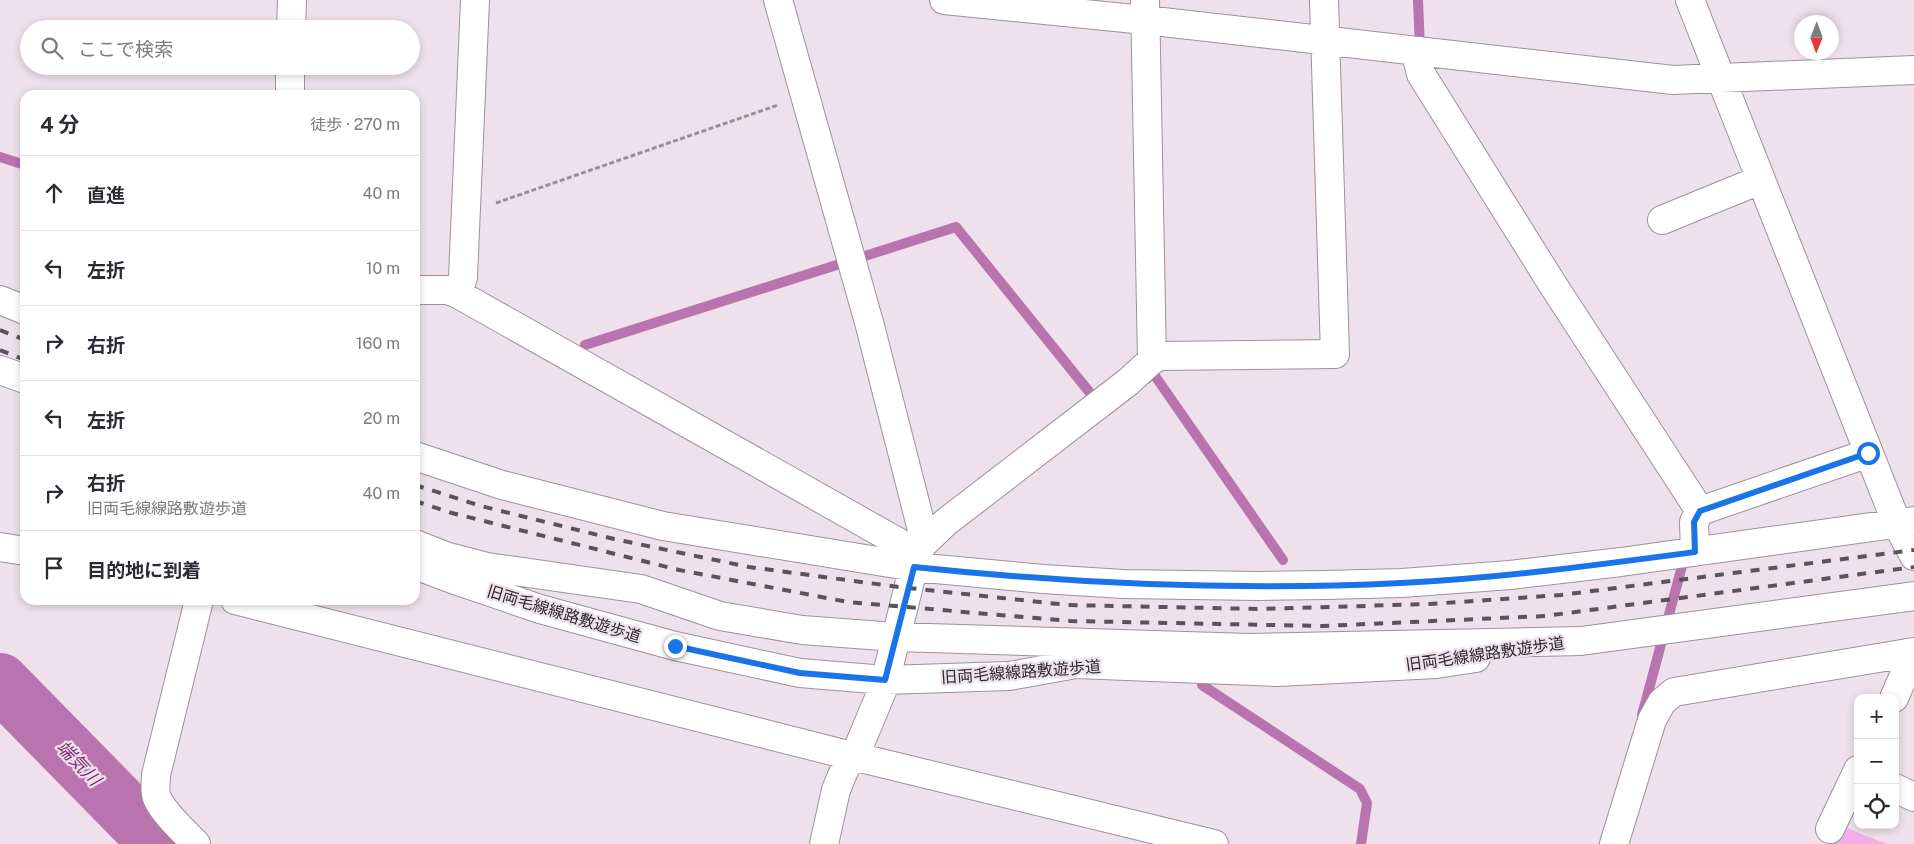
<!DOCTYPE html>
<html lang="ja">
<head>
<meta charset="utf-8">
<style>
  :root { --surface:#fff; --page:#f7f7f7; --text:#2b2b33; --muted:#7c7c81; --line:#e1e1e2 }
  body { margin:0; font-family:"Public Sans","Noto Sans JP",sans-serif; background:var(--page); color:var(--text) }
  .controls { position:absolute; right:15px; bottom:15px; display:grid; overflow:hidden; border-radius:10px; box-shadow:0 2px 8px #0003 }
  .controls button { width:45px; height:45px; display:grid; place-items:center; padding:0; border:0; border-bottom:1px solid var(--line); background:var(--surface); color:var(--text); font:25px sans-serif }
  .compass { position:absolute; left:1794px; top:15px; width:45px; height:45px; border-radius:50%; background:var(--surface); box-shadow:0 2px 8px #0003; rotate:181deg }
  .stop { position:absolute; width:15px; height:15px; margin:-11px; border:4px solid #1a73e8; border-radius:50%; background:#fff }
  .stop.end { background:#1a73e8; border-color:#fff; box-shadow:0 1px 5px #0008 }
  .list { margin:0; padding:0; list-style:none }
  h2 { display:flex; justify-content:space-between; align-items:center; height:65px; margin:0; padding:0 20px; font-size:21px }
  h2 small { font-size:16px; font-weight:400; color:var(--muted) }
  .list li { display:grid; grid-template-columns:32px 1fr auto; gap:15px; align-items:center; box-sizing:border-box; height:75px; padding:0 20px; border-top:1px solid var(--line) }
  .list b { display:block; font-size:19px; white-space:nowrap }
  .list p { margin:0; font-size:16px; white-space:nowrap; color:var(--muted) }
  .list em { font-size:16px; font-style:normal; color:var(--muted) }
  .icon { flex:none; width:28px; height:28px; fill:none; stroke:currentColor; stroke-width:2; stroke-linecap:round; stroke-linejoin:round }
  .map { position:relative; flex:none; width:1914px; height:844px; overflow:hidden }
  .search { position:absolute; background:var(--surface); box-shadow:0 2px 8px #0003; left:20px; top:20px; width:400px; height:55px; display:flex; align-items:center; gap:12px; box-sizing:border-box; padding:0 18px; border-radius:28px; color:var(--muted); font-size:19px }
  .panel { position:absolute; background:var(--surface); box-shadow:0 2px 8px #0003; left:20px; top:90px; width:400px; height:515px; border-radius:15px }
  .map>svg:first-child { display:block }
  .green { fill:#f6aeea }
  .lines { fill:none; stroke-linecap:round; stroke-linejoin:round }
  .stream { stroke:#b973ae; stroke-width:10 }
  .river { stroke:#b973ae; stroke-width:58 }
  .minor-casing { stroke:#9d919a; stroke-width:30 }
  .path { stroke:#999097; stroke-width:3; stroke-dasharray:5 2.5; stroke-linecap:butt }
  .minor { stroke:#fff; stroke-width:28 }
  .rail { stroke:#5a5459; stroke-width:4; stroke-dasharray:9 9; stroke-linecap:butt }
  .route { stroke:#1a73e8; stroke-width:6 }
  .labels { text-anchor:middle; dominant-baseline:central; stroke-width:4.5; stroke-linejoin:round; paint-order:stroke }
  .street-label { font-size:16px; fill:#2f2b2f; stroke:#eee1eb }
  .water-label { font-size:18px; font-style:italic; fill:#7f2b75; stroke:#eee1eb }
</style>
</head>
<body>
<div class="map">
<svg width="1914" height="844" viewBox="0 0 1914 844">
  <rect width="100%" height="100%" fill="#eee1eb"/>
  <path class="green" d="M1841,826L1887,844H1833Z"/>
  <g class="lines">
    <path class="stream" d="M1418,0L1420,50
      M0,157L25,165
      M585,345L956,227L1099,404
      M1147,379L1153,373L1283,560
      M1202,685L1360,789L1367,803L1361,844
      M1642,715L1685,555"/>
    <path class="river" d="M0,682L159,844"/>
    <defs>
      <path id="minor" d="M778,0L870,326L923,534V544L917,555
        M944,0L1145,20L1673,80L1914,70
        M1145,0L1152,360
        M1690,0L1897,524L1914,556
        M291,29L292,0
        M1420,51L1418,62L1421,74L1553,285L1700,511
        M290,95V66
        M1662,220L1760,180
        M415,290H448L458,294L912,550L916,557L884,686L859,746L845,768L836,790L824,844
        M458,294L463,277L475,0
        M0,300L25,310
        M0,370L25,379
        M415,456L502,485L663,526L914,567L1043,579L1123,584L1258,586L1325,585L1402,583L1510,575L1621,562L1914,521
        M415,544L445,556L487,567L641,589L720,616L802,630L896,637L1250,648L1581,641L1914,596
        M923,544L946,522L1128,382L1152,360L1160,356L1335,354L1324,0
        M0,547L25,551
        M1695,552L1694,522L1700,511L1869,453
        M415,565L452,579L540,609L675,646L800,673L885,680L1009,676L1076,664L1278,672L1436,664L1476,658
        M235,600L852,756L1214,844
        M1894,698L1908,666L1907,653
        M1895,788L1914,797
        M1830,829L1858,770
        M196,844C184,831 164,814 157,798C154,791 156,782 156,775L199,600
        M1614,844L1652,720L1662,702L1674,692L1914,652"/>
    </defs>
    <use href="#minor" class="minor-casing"/>
    <path class="path" d="M496,203L778,105"/>
    <use href="#minor" class="minor"/>
    <path class="rail" d="M0,330L25,340
      M0,350L25,360
      M415,485L481,506L614,539L749,567L899,587L1068,605L1258,609L1430,604L1561,595L1914,550
      M415,501L452,513L679,570L848,602L1070,621L1323,626L1545,616L1914,567"/>
  </g>
  <g class="lines">
    <path class="route" d="M675,646L800,673L885,680L914,567C1076,584 1238,591 1401,583C1500,578 1597,565 1695,552L1694,522L1700,511L1868,453"/>
  </g>
  <g class="labels">
    <g class="street-label">
      <text transform="translate(564 614) rotate(17)">旧両毛線線路敷遊歩道</text>
      <text transform="translate(1485 654) rotate(-8)">旧両毛線線路敷遊歩道</text>
      <text transform="translate(1021 672) rotate(-4)">旧両毛線線路敷遊歩道</text>
    </g>
    <g class="water-label">
      <text transform="translate(79 763) rotate(46)">端気川</text>
    </g>
  </g>
</svg>
<div class="controls">
<button>+</button>
<button>−</button>
<button><svg class="icon" aria-label="locate" viewBox="0 0 24 24"><circle cx="12" cy="12" r="6"/><path d="M12 2v4M12 18v4M2 12h4M18 12h4"/></svg></button>
</div>
<svg class="compass" viewBox="-18 -18 36 36"><path d="M0-13l5 13h-10z" fill="#e53935"/><path d="M0 13l5-13h-10z" fill="#7c7c81"/></svg>
<div class="stop" style="left:1868px;top:453px"></div>
<div class="stop end" style="left:675px;top:646px"></div>
<div class="search"><svg class="icon" aria-label="search" viewBox="0 0 24 24"><circle cx="10" cy="10" r="6"/><path d="M15 15l6 6"/></svg>ここで検索</div>
<section class="panel">
<h2>4 分<small>徒歩 · 270 m</small></h2>
<ul class="list">
<li><svg class="icon" aria-label="ahead" viewBox="0 0 24 24"><path d="M12 20V5M6 11l6-6 6 6"/></svg><div><b>直進</b></div><em>40 m</em></li>
<li><svg class="icon" aria-label="left" viewBox="0 0 24 24"><path d="M17 20v-9H6M10 6l-5 5 5 5"/></svg><div><b>左折</b></div><em>10 m</em></li>
<li><svg class="icon" aria-label="right" viewBox="0 0 24 24"><path d="M7 20v-9h11M14 6l5 5-5 5"/></svg><div><b>右折</b></div><em>160 m</em></li>
<li><svg class="icon" aria-label="left" viewBox="0 0 24 24"><path d="M17 20v-9H6M10 6l-5 5 5 5"/></svg><div><b>左折</b></div><em>20 m</em></li>
<li><svg class="icon" aria-label="right" viewBox="0 0 24 24"><path d="M7 20v-9h11M14 6l5 5-5 5"/></svg><div><b>右折</b><p>旧両毛線線路敷遊歩道</p></div><em>40 m</em></li>
<li><svg class="icon" aria-label="arrive" viewBox="0 0 24 24"><path d="M6 21V4h12l-3 4 3 4H6"/></svg><div><b>目的地に到着</b></div></li>
</ul>
</section>
</div>
</body>
</html>
